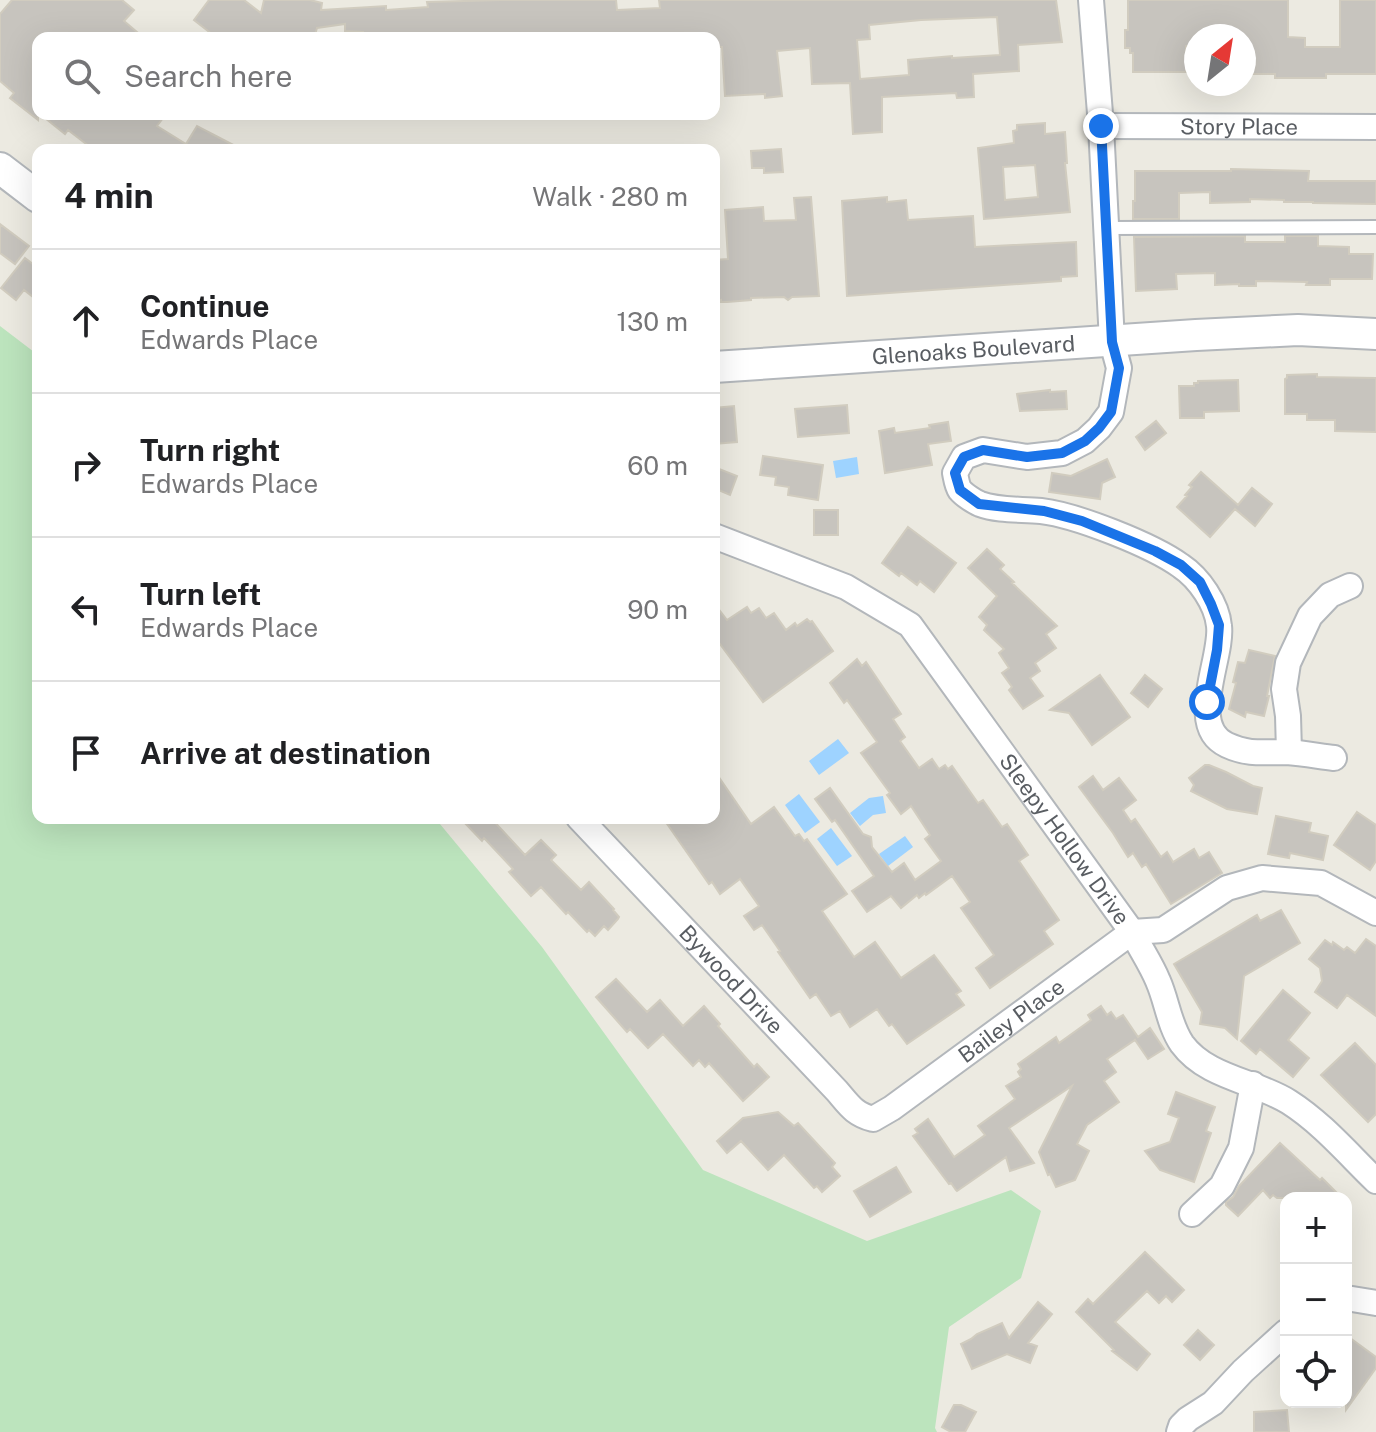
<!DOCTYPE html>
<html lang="en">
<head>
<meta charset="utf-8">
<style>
  :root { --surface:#fff; --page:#f2f2f2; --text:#202124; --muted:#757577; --line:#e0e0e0 }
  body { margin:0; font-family:"Public Sans",sans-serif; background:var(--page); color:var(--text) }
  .controls { position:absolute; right:24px; bottom:24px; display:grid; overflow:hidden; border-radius:16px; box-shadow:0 8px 32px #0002 }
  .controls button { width:72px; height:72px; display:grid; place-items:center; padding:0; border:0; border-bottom:2px solid var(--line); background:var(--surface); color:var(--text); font:40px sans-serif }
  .compass { position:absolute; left:1184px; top:24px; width:72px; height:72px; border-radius:50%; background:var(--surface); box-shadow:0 8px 32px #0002; rotate:30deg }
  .stop { position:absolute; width:24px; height:24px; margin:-18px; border:6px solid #1a73e8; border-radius:50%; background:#fff }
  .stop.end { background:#1a73e8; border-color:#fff; box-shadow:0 2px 8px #0008 }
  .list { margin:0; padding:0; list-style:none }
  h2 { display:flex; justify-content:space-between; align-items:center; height:104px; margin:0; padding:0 32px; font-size:34px }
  h2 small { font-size:26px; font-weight:400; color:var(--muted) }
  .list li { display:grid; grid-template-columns:52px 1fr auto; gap:24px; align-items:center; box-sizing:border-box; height:144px; padding:0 32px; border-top:2px solid var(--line) }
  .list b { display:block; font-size:30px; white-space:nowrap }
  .list p { margin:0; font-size:26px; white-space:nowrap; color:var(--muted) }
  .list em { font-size:26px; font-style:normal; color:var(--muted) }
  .icon { flex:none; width:44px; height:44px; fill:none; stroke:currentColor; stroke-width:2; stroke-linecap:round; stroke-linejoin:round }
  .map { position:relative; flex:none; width:1376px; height:1432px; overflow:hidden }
  .search { position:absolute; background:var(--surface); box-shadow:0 8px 32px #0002; left:32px; top:32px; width:688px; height:88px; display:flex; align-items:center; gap:20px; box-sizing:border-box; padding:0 28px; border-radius:16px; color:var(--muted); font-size:30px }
  .panel { position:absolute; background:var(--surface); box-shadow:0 8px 32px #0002; left:32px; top:144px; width:688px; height:680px; border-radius:16px }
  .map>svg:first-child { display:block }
  .green { fill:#bce4bd }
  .water { fill:#9ed3ff }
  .building { fill:#c7c4be; stroke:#d1ccbf; stroke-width:2; fill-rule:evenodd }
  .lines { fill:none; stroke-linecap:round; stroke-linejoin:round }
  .service-casing { stroke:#b3b7bb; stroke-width:16 }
  .minor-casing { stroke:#b3b7bb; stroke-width:28 }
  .tertiary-casing { stroke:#b3b7bb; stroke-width:34 }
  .service { stroke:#fff; stroke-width:12 }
  .minor { stroke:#fff; stroke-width:24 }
  .tertiary { stroke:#fff; stroke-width:30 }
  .route { stroke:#1a73e8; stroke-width:10 }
  .labels { text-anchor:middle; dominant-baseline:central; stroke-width:8; stroke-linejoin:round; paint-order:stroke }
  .street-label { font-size:22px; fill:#595d62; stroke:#fff }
</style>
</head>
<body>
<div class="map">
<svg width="1376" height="1432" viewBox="0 0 1376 1432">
  <rect width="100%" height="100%" fill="#eceae1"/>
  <path class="green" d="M0,326L38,355V818H435L542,947L703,1170L867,1241L1011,1190L1041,1211L1021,1278L949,1327L935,1428L937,1432H0Z"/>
  <path class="water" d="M857,457L859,474L836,478L833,461Z
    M838,739L849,753L819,775L809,761Z
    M799,794L820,822L805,833L785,805Z
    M883,796L886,813L873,815L860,826L850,813L869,798Z
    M831,828L852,856L837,866L817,839Z
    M905,836L913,847L888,866L879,854Z"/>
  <path class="building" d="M12,0H122L134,10L124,21L144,38H38V120L10,98L14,93L0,81V14Z
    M209,0H244L261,13L264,0H310L322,3L321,10L386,6V10L428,7L427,2L501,0H616L617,10L660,8L659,0H1056L1062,42L1018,45L1019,71L973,74L974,97L957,98L956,93L882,97V132L853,134L850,83L812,84L810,48L777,51L782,96L765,98V94L725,96L722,47H714V38H363V32L345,31V24L317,28L314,38H217L194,20ZM997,17L1000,55L952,58V56L908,60L909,75L860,79L857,40L870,39L869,25L921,20Z
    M1128,0H1288V37L1305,38V47H1340V0H1376V74H1326V78H1275V74H1245V36H1196V46H1186V72H1133V53H1130V48H1125V30H1128Z
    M40,114H166L157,126L186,144L197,126L243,150H94L68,130L65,134Z
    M1045,123V134L1065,132L1067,163H1065L1070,212L984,219L978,148L1014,143L1013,131L1017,130V125ZM1035,165L1038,197L1005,200L1003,167Z
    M781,149L783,172L764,173V168H752L751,151Z
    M1231,169L1309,171L1308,181H1376V204L1313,203V202H1284V200L1250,199V202L1210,203V192L1179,193V219H1133V201H1135V171H1231Z
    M811,197L819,296L792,297L788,300L784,297L751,298V300L727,302H721V300L714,301V260L728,259L725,210L763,207L764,221L796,220L794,198Z
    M887,197V202L906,200L908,220L973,216L975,247L1076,242L1077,276L1061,277V281L847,296L842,201Z
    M0,224L29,246L15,264L0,253Z
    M1245,236V242H1285V236H1318V246L1349,247V254H1373L1372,279H1330V285H1306L1307,282L1256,281V286H1239V284L1215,285V273L1176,274L1177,289L1136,291L1134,237Z
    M25,258L38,268V301L24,290L16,300L1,288Z
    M1317,374V377L1376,378V432L1335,431V420H1307V414H1285V379L1287,378V375Z
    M1238,380L1239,411L1204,412V418H1180L1179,386H1194V383H1198V381Z
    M1050,390V392L1066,391L1067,409L1020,411L1017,394Z
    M847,405L849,433L798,437L795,409Z
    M734,406L737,442L714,444V408Z
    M1156,421L1166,433L1145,450L1136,437Z
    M948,422L951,441L928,444L932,465L885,473L879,431L894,428L895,433L930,428L929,425Z
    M763,456L823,465L818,500L788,495L789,487L775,485L776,477L760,475Z
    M1107,459L1115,477L1102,483L1100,499L1049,492L1052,473L1071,476Z
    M714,467L737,476L730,495L714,488Z
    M1201,472L1238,505L1252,488L1272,504L1255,526L1235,509L1210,537L1177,507L1187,496L1185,495L1192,487L1189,485Z
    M814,510H838V535H814Z
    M908,527L956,563L934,592L920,581L917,585L901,573L899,576L882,563Z
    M987,549L1004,565L1000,569L1014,582L1012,583L1057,626L1046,634L1056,648L1035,663L1040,671L1030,678L1043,696L1023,709L1009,690L1012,687L1002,673L1009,668L999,653L1004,649L984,630L987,625L979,617L997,596L968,568Z
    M714,603L727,620L747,607L751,613L759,608L766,618L774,613L786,630L795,623L797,626L807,619L810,622L812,621L833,651L763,702L714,636Z
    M1249,650L1275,656L1267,696H1269L1264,716L1246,712L1245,717L1229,709L1236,683L1233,682L1238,662L1245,663Z
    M857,659L862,666L866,662L901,714L893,719L905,737L900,741L919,768L932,759L939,769L945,765L948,769L952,766L978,803L983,800L1002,827L1007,824L1028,855L1019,861L1059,920L1044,931L1053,944L990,988L976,968L994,955L961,908L970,902L952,876L926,895L925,893L919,898L917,895L901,908L891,896L867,912L852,891L874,876L835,820L832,822L815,799L830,788L863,834L871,837L872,847L892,872L904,863L915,880L941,861L925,839L930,835L911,806L901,814L887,795L890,793L861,753L877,742L847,700L844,703L830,683Z
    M1100,675L1130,717L1092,745L1069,713L1050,710Z
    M1145,675L1162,689L1148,707L1131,693Z
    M1205,765H1209L1226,772L1253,786L1262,788L1257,814L1227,809L1191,791L1194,785L1189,778Z
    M714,770L751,824L774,807L795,836L799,834L804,841L807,839L847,894L822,911L854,957L875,942L901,978L934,955L961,991L956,994L964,1005L907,1044L892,1024L889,1026L877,1009L850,1027L840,1011L831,1016L816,994L810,998L778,952L780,951L762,925L754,930L744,916L759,906L740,879L720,894L712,882L709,884L663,818H714Z
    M1093,776L1103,790L1119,778L1136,800L1123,810L1131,822L1135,819L1161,857L1167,852L1173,862L1194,849L1199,858L1209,852L1222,873L1171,904L1146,864L1142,867L1133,853L1128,857L1113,833L1079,787Z
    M1357,812L1376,825V861L1370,870L1334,845Z
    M1276,816L1311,823L1309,832L1328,836L1323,860L1290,853L1289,858L1268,854Z
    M460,818H491L525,855L541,840L556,855L551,860L581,890L589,882L614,909L613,910L619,917L618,919L608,930L604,926L595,936L589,930L587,932L568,912L566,914L541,887L531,896L509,872L513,869L484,838L482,841Z
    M1281,910L1300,943L1244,976L1237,1039L1225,1028L1200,1024L1202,1012L1174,964L1257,915L1260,921Z
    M1366,939L1376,946V1016L1347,995L1337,1008L1315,992L1322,981L1320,968L1309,959L1325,940L1332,945L1333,942L1344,950L1347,947L1355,953Z
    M616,979L647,1012L660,1000L683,1026L704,1006L720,1024L718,1026L754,1067L757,1064L769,1077L743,1101L709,1063L705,1067L699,1060L693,1066L663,1034L648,1048L630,1029L627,1032L596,997Z
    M1283,990L1310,1013L1288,1040L1309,1058L1293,1077L1260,1049L1256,1054L1241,1041Z
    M1101,1006L1107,1015L1111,1012L1116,1019L1123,1015L1138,1037L1150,1028L1164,1049L1148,1059L1135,1040L1107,1059L1116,1072L1104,1081L1119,1102L1087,1125L1077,1144L1089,1151L1075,1180L1056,1187L1050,1174L1048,1175L1039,1152L1072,1086L1009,1128L1034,1163L1010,1171L1006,1157L957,1191L956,1190L951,1183L949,1184L913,1136L918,1133L915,1129L928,1119L954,1157L985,1135L978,1126L1015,1099L1006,1086L1021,1077L1018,1072L1021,1069L1018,1064L1056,1037L1059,1043L1091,1020L1088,1015Z
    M1355,1043L1376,1065V1114L1368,1122L1321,1075Z
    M1176,1092L1215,1107L1206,1131L1211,1133L1194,1182L1160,1170L1145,1151L1170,1142L1179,1118L1168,1114Z
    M778,1112L794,1126L798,1123L835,1163L832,1167L840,1176L822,1192L817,1186L814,1188L784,1155L768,1170L741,1141L727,1153L717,1141L743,1118Z
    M1280,1143L1320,1180L1322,1178L1342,1198H1277L1273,1195L1270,1198L1263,1190L1238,1216L1226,1205V1202L1233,1197L1239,1186Z
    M896,1167L911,1192L870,1217L854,1191Z
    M1145,1252L1184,1290L1172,1302L1166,1296L1159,1303L1147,1291L1115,1322L1150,1354L1137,1370L1112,1351L1114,1350L1076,1312L1088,1299L1093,1304Z
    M1038,1302L1052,1314L1028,1343L1037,1346L1030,1363L1007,1354L972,1369L961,1344L971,1339L977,1334L1002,1323L1009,1338Z
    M1198,1330L1214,1345L1200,1360L1184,1345Z
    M1346,1335L1376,1357V1368L1346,1410Z
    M954,1405H961L976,1412L965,1432H951L942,1427Z
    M1287,1410L1289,1432H1254V1412Z"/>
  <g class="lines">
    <defs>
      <path id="service" d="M1106,228L1376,227"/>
      <g id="minor">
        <path d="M1091,0L1101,126L1112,342L1119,368L1111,412L1099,428L1085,441L1062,453L1027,457L983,450L964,457L955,473C956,478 957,486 960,490C964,495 975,502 980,504C999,511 1021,509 1041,511C1076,515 1152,545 1181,566C1199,578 1217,604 1219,626C1223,658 1186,726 1227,745C1248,755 1264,752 1286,752C1302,753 1318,756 1334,758"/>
        <path id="s1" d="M1101,126L1376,127"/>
        <path id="s2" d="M714,536L846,587L910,625L1132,932C1140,948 1151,964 1158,981C1167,1001 1169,1025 1182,1044C1207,1078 1256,1081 1289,1102C1322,1123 1348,1154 1376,1181"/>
        <path d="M1289,752L1288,716L1284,689L1288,663L1310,616L1330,595L1350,586"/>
        <path id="s3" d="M579,818L837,1091C849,1105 854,1114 873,1119L892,1108L1132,932L1163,930L1227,888L1262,878L1321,883L1376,913"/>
        <path d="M1192,1214L1222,1186L1241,1148L1253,1084"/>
        <path d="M1346,1298L1376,1303"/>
        <path d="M1179,1432L1181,1426L1188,1419L1213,1403L1243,1371L1286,1332"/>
      </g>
      <g id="tertiary">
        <path d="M0,168L38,197"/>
        <path id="s4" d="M714,367L1196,335L1298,330L1376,334"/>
      </g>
    </defs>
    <use href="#service" class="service-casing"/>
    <use href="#minor" class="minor-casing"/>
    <use href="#tertiary" class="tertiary-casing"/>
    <use href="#service" class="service"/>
    <use href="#minor" class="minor"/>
    <use href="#tertiary" class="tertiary"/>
  </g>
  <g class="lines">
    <path class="route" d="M1101,126L1112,342L1119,368L1111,412L1099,428L1085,441L1062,453L1027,457L983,450L964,457L955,473L960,490L979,504L1044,511L1082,521L1155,551L1181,565L1200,582L1211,604L1219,625L1217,650L1207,702"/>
  </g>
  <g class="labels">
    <g class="street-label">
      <text stroke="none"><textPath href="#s1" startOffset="138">Story Place</textPath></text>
      <text stroke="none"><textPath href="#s4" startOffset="260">Glenoaks Boulevard</textPath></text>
      <text stroke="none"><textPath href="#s2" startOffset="480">Sleepy Hollow Drive</textPath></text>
      <text stroke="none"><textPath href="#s3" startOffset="222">Bywood Drive</textPath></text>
      <text stroke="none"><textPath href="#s3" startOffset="592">Bailey Place</textPath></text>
    </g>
  </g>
</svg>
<div class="controls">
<button>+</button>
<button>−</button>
<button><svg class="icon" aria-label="locate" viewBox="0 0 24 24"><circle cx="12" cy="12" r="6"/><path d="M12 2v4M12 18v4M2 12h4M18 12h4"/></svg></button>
</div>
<svg class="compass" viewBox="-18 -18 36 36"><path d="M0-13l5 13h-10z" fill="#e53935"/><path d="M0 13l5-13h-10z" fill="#757577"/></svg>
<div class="stop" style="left:1207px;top:702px"></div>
<div class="stop end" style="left:1101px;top:126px"></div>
<div class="search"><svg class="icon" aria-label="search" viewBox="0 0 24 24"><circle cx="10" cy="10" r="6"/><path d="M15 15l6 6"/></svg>Search here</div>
<section class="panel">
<h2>4 min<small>Walk · 280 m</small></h2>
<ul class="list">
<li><svg class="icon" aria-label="ahead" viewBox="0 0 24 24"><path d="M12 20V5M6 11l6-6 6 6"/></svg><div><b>Continue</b><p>Edwards Place</p></div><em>130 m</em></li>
<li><svg class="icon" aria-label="right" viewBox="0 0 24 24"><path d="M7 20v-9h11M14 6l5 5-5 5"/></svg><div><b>Turn right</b><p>Edwards Place</p></div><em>60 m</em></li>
<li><svg class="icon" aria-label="left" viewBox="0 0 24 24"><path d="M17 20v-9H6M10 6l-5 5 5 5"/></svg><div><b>Turn left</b><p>Edwards Place</p></div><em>90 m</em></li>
<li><svg class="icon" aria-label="arrive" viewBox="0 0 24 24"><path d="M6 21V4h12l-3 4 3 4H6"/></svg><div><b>Arrive at destination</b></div></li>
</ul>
</section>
</div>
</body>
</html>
